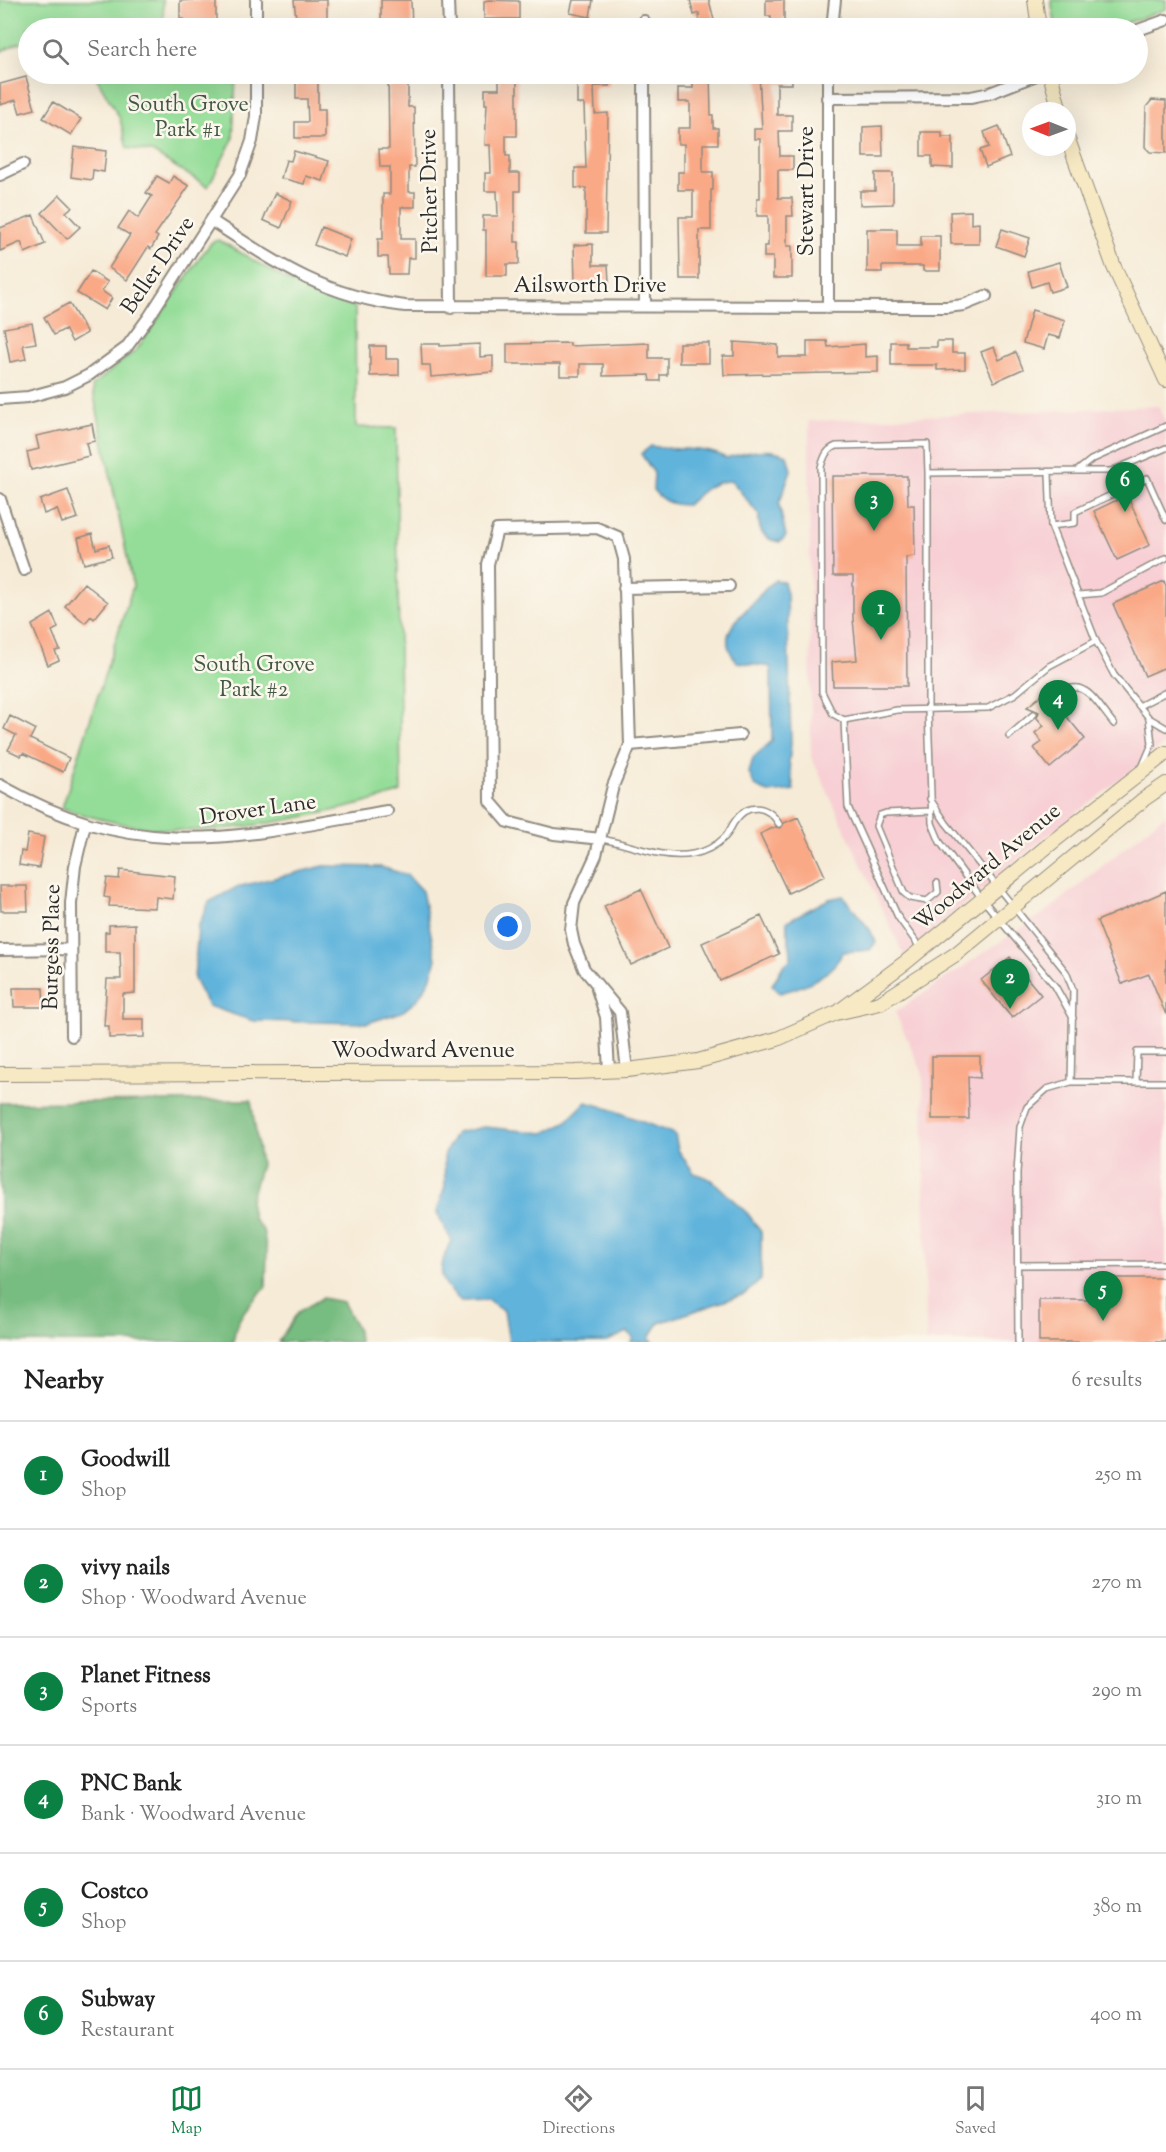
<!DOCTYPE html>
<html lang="en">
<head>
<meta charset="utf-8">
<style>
  :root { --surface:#fff; --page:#f6f6f6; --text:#222; --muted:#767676; --line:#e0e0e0; --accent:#0b8043 }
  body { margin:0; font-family:"Sorts Mill Goudy",serif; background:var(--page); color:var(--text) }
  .compass { position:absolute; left:1022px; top:102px; width:54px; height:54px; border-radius:50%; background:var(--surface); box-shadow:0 6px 24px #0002; rotate:271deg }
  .you { position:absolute; left:508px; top:927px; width:21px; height:21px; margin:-15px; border:4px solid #fff; border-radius:50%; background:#1a73e8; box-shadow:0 0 0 9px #1a73e833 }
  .badge { display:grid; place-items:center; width:39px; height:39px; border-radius:50%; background:var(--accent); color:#fff; font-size:20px; font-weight:700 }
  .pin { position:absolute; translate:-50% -50px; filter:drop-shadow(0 2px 3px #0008) }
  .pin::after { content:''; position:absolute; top:32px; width:21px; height:18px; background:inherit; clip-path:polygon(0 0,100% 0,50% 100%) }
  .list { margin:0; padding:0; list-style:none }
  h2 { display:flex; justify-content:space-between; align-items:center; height:78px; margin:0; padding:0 24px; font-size:26px }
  h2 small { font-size:20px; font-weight:400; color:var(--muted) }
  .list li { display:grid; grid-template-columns:39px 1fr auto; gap:18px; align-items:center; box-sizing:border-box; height:108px; padding:0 24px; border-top:2px solid var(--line) }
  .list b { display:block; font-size:22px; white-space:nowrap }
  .list p { margin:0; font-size:20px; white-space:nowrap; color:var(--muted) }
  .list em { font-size:20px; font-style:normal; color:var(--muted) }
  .icon { flex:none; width:33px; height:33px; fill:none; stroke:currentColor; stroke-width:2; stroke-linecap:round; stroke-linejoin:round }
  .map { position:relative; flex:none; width:1166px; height:1342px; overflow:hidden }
  .search { position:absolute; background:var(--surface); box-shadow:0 6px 24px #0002; left:18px; right:18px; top:18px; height:66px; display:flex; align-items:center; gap:15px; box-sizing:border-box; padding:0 21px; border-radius:33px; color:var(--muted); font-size:22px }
  .sheet { height:726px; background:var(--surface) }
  nav { display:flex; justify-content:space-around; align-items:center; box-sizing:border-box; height:84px; border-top:2px solid var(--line); background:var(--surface); font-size:16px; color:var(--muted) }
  nav a { display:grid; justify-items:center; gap:3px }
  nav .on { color:var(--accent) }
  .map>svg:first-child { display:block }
  .built { fill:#f7cfd4 }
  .green { fill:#94dd98; stroke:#608462; stroke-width:1.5 }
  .forest { fill:#77bc80; stroke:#517456; stroke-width:1.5 }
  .water { fill:#60b4dc; stroke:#467084; stroke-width:1.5 }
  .building { fill:#faa986 }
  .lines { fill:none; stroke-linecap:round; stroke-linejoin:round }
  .lane-casing { stroke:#908b81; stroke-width:8 }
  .street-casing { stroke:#908b81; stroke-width:14 }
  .secondary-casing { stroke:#908b81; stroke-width:16 }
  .lane { stroke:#fff; stroke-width:5 }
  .street { stroke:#fff; stroke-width:10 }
  .secondary { stroke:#f7e9c3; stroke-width:14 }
  .labels { text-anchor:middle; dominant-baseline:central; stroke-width:5; stroke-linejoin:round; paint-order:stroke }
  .park-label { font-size:22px; fill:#455846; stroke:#fbf7ec }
  .street-label { font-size:22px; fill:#2b2b2b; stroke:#fbf7ec }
</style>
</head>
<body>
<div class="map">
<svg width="1166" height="1342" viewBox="0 0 1166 1342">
  <rect width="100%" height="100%" fill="#fbf7ec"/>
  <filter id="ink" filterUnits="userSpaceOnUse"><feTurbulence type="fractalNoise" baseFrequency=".0167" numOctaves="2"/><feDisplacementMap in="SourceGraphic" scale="12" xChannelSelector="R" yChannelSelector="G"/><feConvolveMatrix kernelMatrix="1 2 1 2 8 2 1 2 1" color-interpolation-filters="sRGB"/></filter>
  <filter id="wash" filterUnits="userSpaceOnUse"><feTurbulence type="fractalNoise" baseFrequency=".008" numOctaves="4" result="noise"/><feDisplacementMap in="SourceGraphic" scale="24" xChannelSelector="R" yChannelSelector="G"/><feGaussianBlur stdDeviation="1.35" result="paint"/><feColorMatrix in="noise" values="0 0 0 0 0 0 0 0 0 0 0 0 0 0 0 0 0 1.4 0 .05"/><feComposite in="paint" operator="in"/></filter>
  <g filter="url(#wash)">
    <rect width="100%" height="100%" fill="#f6ebd7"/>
    <path class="built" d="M1158,406L1166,423V743L1012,864L904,956L811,756L809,421Z
      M1166,814V1342H926L923,1074L895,1012L1050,909Z"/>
    <path class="green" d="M0,0H163L164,28H28V45L20,43L0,52Z
      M1051,0H1166V9L1112,28H1056Z
      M90,74H236L233,139L208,187L152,152L127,148L120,119L96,77Z
      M219,240L290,282L355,307L356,427L396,428L401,792C370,803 339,810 307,816C214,835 153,838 62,808L133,586L92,386L137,349L204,252L212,242Z"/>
    <path class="forest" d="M251,1100L261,1165L250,1201L253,1218L263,1230L267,1252L266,1287C251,1302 233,1320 234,1342H0V1103Z
      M322,1298L343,1302L358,1331L359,1342H278L298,1312Z"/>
    <path class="water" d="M651,446C677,452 702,445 726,458C748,452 766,446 787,455L791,470L779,504L786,536L780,542C763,539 758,532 759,515L732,481C713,480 701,492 687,505C672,505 663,502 653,490L654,473L641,454Z
      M775,580L784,582L787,594L791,743L789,762L794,790L768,793L755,786L749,773L753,758L772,741L771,667L737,662C716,637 734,622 752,604C759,596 766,587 775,580Z
      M324,866L381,867L407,875L422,891L436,959L430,980L417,1000L402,1012L367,1023L253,1021L208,1006L194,979L198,927L209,902L237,887Z
      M843,896L870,930L876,942L870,950L843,952C832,975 804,987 780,993L772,985L783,966L791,959C792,945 785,935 787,921L829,899Z
      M586,1102C617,1109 644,1124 675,1134L678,1150L694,1173L712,1180L748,1214L761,1232V1280L745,1294L659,1323L649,1338L653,1342H631L633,1338L628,1332L605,1342H509L504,1311L488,1300L461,1301C436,1279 438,1270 451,1240L437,1213L445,1186L444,1155L456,1133L484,1127L544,1133L566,1122Z"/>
    <g id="blocks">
      <path class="building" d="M191,0L216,1V28H184V19H180V1Z
        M294,0H327V28H297Z
        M381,0H411L412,28H381Z
        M489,0L519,1V19H484V1Z
        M573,0H593L590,17L570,13Z
        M690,0H709L716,28H700L699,13L694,15Z
        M766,0H784V28H771V16H766Z
        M296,74H318V109H325V138H295V122H308L307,99H296Z
        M388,74H408V107H414L415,167H409V192H415V207H401V239H415V258H408L407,274H389L388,257H378V239H383V194H390V167H380L379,149H389Z
        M499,74H517V136H506V156H510V173H520V191H515V242H519V264H507V276H486V230H483V216H498L497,191H485V173H491L490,145H485L487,104H485V89H499Z
        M577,74H609V86H594L595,114L608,113L606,233H586V188H575V168H586L584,104H577Z
        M693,74H710L711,115H713V128H718V144H703V172H713V190H711V230H699V279H680L679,217H693V190H678V172H684V144H678V128H690V102H678V88H693Z
        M759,74H792V84H777V115H792V131H779L780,156H793V170H778V198H792L793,216H787V246H792V278H773V257H764V246H768V216H757V198H760V139H754V129H762Z
        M26,77L35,109L20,113L16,100L0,105V84Z
        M1152,100L1166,101V153L1150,152L1145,147L1146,107Z
        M53,102L81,119L71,135L43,118Z
        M882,126L883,157H863V127Z
        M999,126L1010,157L986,167L980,150L989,147L984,132Z
        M921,132H942V137H953V168L932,167V156H921Z
        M74,147L106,151L104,172L93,170L92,180L71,177Z
        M294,151L329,161L323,181L306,176L304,184L281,178L286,160L291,161Z
        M875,173H893V204L860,205V191H875Z
        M157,176L169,183L173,176L189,186L155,235L158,237L151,249L148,247L127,280L109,268L130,235L118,228L129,211L138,218L152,196L146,193Z
        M275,193L292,201L281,228L263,220Z
        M60,195L72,207L66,212L80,227L67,239L42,213Z
        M971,211V224L979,223V244H951L950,212Z
        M33,215L45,244L25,253L21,242L0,251V228Z
        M321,227L351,239L345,257L314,245Z
        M867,229H897V246H921V236H940V271H923V266H882V272H867Z
        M1002,229L1030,238L1024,256L996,246Z
        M593,244V265H608L609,282L575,283L574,245Z
        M1059,262L1067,287L1050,292L1047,282L1032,287L1028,271Z
        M91,271L108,282L102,291L112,298L105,310L77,293Z
        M69,303L87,333L72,342L65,329L54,335L44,317Z
        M1032,310L1065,320L1060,338L1048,335L1044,349L1023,343Z
        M32,323L36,343L23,345L26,359L10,362L4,328Z
        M807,341H827L828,347L865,344V357L878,356V372L724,375L723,356H734V342L778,345V357H807Z
        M937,341H952V353H965V369L937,370V365H891V342H906V347H937Z
        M570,343V346L649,343V358H667V375H660V381H650L649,375L603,376V364H580V376H560V364H507V344Z
        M679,343H709V363H679Z
        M421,344H440V346L480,344V357L493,356V372L431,377L430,365H422Z
        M370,346H386V359H399V375L370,376Z
        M994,347L999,360L1016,352L1023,369L994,382L981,352Z
        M92,424L95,441L86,443L89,456L31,470L27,452L39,449L36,436Z
        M832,476H907L908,505H914L915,556L906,557L907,686H833L832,662L857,660L853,619V576H833Z
        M68,490L78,518L62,523L57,509L44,514L40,500Z
        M1127,495L1150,545L1117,560L1094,511Z
        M92,534L96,549L109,545L112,557L84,564L78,538Z
        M1164,581L1166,586V667L1145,676L1113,604Z
        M84,583L108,602L94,619L91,616L85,623L65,606Z
        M52,613L58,628L52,631L60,650L55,651L59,660L48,665L32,625Z
        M1042,695L1045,698V705L1051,706L1059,715L1063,712L1085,739L1050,768L1034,748L1042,742L1035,733L1044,726L1037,718L1039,712L1027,707Z
        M10,716L35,729L30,739L69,758L63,772L23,753L21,756L8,750L16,735L4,729Z
        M798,817L825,876L788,893L760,834L775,827L781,828L784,823Z
        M28,834L44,837L39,868L19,865L21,851L25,852Z
        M120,870L175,876L173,899L156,897L155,908L109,906L110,898L104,897L107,878L119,879Z
        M0,886H27L28,911H1Z
        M641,889L668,948L631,965L604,906Z
        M1166,891V1015L1149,974L1122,984L1097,921Z
        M761,916L779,954L720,981L702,943Z
        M135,924V993L123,994V1019H144V1037L109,1038V1026H104L107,979H121L120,952H105V932H109V925Z
        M1010,957L1041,995L1012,1018L981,980Z
        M13,988H43L44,1007H14Z
        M932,1056H980V1078L968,1077L969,1119H932Z
        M1096,1278H1166V1342H1039V1300H1096Z"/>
    </g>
  </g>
  <g filter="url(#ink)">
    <use href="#blocks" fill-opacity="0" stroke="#908b81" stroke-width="1.5"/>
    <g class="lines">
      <defs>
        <path id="lane" d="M1166,426L1091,460L1077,471H1111L1166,448
          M1049,473L1051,526L1096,641L1114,675L1149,718L1166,728
          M1051,526L1075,523V512L1147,478L1166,520
          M1079,595L1101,593L1166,558
          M1048,702C1082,671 1091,696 1114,724
          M1139,706L1166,692
          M844,720L833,714L822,692L821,467C824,457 826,450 836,446L927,444L928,473
          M1009,736L1034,714
          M1143,765L1152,744L1149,718
          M930,799L946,823L1066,972L1073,990L1071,1082
          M931,811L886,813L880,815L876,826L904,893L910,898L927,901L938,892L937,883
          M601,839C631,844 663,860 693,854C705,852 716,846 725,837C730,832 731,826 735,821C748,802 768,805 779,824
          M921,949L898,917L848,807L844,720L897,710L988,708L1015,694L1049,666L1096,641
          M1073,1018L1055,986L983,900L940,842L932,823L928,710V473L1077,471
          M1136,1082L1137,1052H1166
          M1018,1265L1166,1264
          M1018,1342L1017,1173L1020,1127L1027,1107L1047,1089L1071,1082H1166"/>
        <path id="street" d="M256,0V28
          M448,0L449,28
          M644,21V28
          M832,28L835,0
          M1138,30L1166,20
          M449,74L451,308
          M644,74L645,306
          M828,74V308
          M827,98L971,97L990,93L1039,74
          M0,175L23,164
          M212,221C279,265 324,296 405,306L947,307L964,305L986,296
          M0,399L28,397L65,387L89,375L126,348L149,317L240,175L252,141L256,116V74
          M0,499L24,570
          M624,588L729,586
          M630,745L740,735
          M0,785C141,865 238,837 387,811
          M601,839L554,834L508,822L490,801L488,564L497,530L597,528L618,537L624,559L630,745L613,786L596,855L574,903L571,930L574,944L584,969L620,1012L627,1070
          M0,950L71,949
          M597,989L606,1017L609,1071
          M72,1036L71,903L75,866L85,824"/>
        <path id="secondary" d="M1035,0L1039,28
          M1050,74L1060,111
          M1067,137L1114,267L1166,380
          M841,1010L906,962L1055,840L1166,753
          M0,1074L575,1072L627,1070L698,1061L777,1039L836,1013L880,1003L956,954L1144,799L1166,784"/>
      </defs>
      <use href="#lane" class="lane-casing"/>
      <use href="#street" class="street-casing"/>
      <use href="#secondary" class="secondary-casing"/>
      <use href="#lane" class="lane"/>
      <use href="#street" class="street"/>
      <use href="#secondary" class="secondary"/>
    </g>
  </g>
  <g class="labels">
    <g class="park-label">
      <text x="188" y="106">South Grove<tspan x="188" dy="25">Park #1</tspan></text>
      <text x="254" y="666">South Grove<tspan x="254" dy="25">Park #2</tspan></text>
    </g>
    <g class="street-label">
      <text transform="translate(431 191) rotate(-91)">Pitcher Drive</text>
      <text transform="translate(808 191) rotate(-90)">Stewart Drive</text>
      <text transform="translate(159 266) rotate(-56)">Beller Drive</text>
      <text x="590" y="287">Ailsworth Drive</text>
      <text transform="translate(258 811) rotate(-8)">Drover Lane</text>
      <text transform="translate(988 868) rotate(-40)">Woodward Avenue</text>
      <text transform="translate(53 947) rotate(-89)">Burgess Place</text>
      <text x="423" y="1052">Woodward Avenue</text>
    </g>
  </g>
</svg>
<svg class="compass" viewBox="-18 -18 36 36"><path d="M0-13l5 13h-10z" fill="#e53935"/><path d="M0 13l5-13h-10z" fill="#767676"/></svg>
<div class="you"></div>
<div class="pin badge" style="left:881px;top:640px">1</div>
<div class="pin badge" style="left:1010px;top:1009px">2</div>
<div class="pin badge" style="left:874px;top:531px">3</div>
<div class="pin badge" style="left:1058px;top:730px">4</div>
<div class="pin badge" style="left:1103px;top:1321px">5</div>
<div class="pin badge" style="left:1125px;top:512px">6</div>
<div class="search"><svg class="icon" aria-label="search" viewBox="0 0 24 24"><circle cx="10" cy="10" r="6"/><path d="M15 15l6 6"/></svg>Search here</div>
</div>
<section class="sheet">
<h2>Nearby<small>6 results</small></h2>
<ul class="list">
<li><span class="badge">1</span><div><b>Goodwill</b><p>Shop</p></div><em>250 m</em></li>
<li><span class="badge">2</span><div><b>vivy nails</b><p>Shop · Woodward Avenue</p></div><em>270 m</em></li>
<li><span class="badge">3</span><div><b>Planet Fitness</b><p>Sports</p></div><em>290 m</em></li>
<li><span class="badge">4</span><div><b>PNC Bank</b><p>Bank · Woodward Avenue</p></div><em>310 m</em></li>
<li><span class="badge">5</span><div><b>Costco</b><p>Shop</p></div><em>380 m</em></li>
<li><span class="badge">6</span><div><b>Subway</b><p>Restaurant</p></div><em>400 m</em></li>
</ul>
</section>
<nav>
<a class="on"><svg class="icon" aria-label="map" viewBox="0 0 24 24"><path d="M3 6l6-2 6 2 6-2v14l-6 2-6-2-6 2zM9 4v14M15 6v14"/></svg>Map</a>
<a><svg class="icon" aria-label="directions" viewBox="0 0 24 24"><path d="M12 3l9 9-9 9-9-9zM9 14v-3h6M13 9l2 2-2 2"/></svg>Directions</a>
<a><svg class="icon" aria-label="saved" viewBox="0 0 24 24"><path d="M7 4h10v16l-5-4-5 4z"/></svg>Saved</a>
</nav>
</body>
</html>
